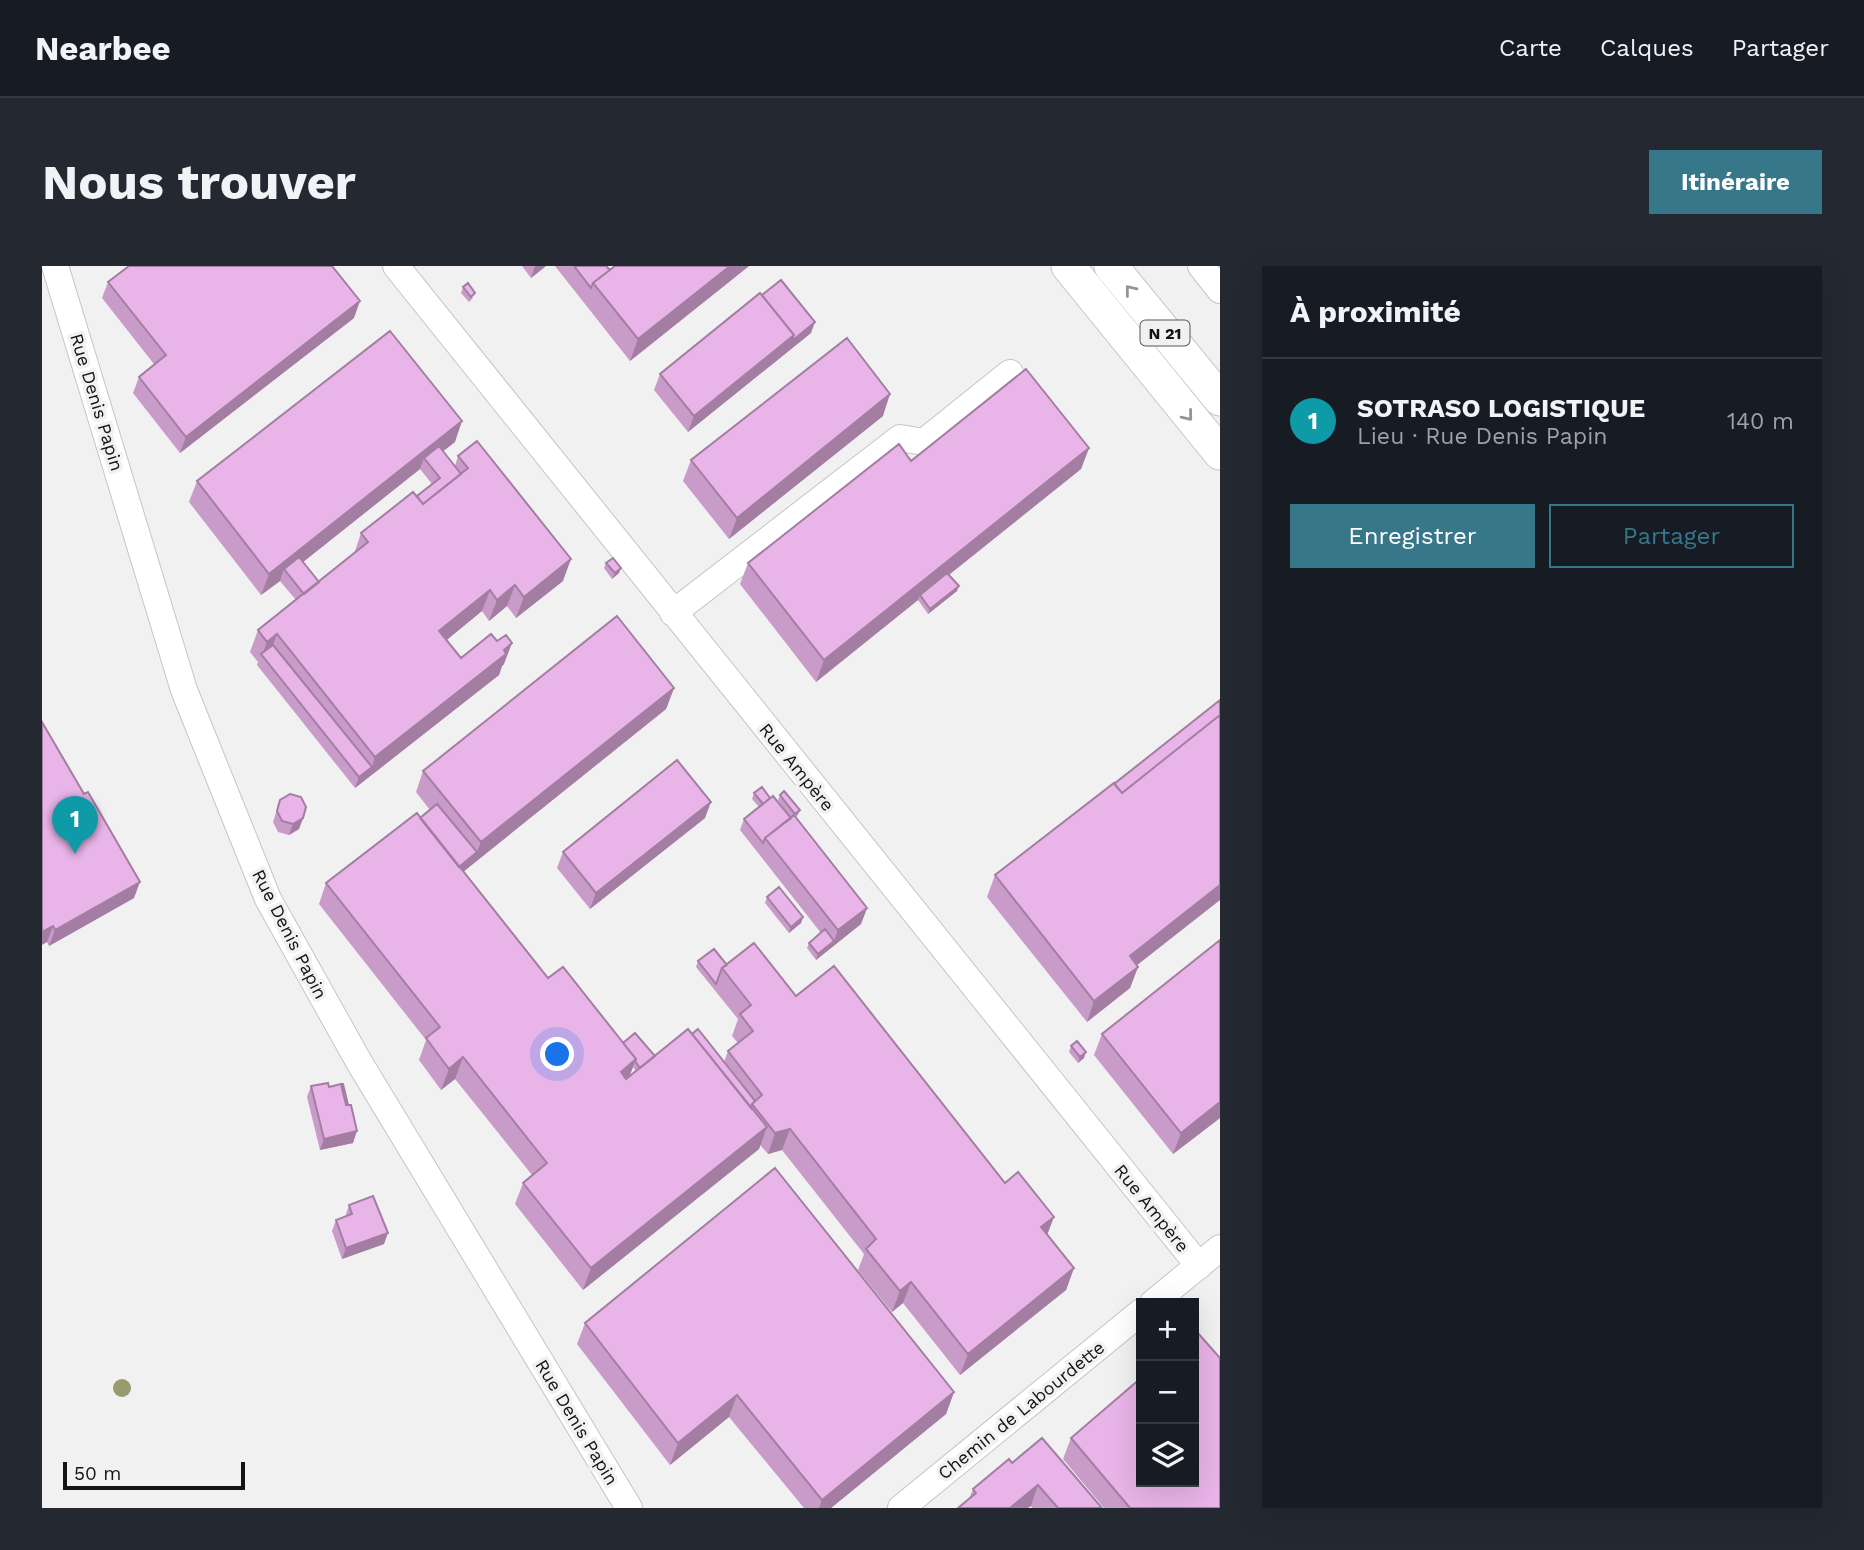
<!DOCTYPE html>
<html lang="fr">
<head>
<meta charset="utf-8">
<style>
  :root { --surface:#171b24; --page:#242831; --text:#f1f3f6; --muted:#9ea1a6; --line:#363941; --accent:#36778a }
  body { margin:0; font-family:"Work Sans",sans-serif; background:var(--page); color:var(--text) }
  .controls { position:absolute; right:21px; bottom:21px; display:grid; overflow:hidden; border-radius:0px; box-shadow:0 7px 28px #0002 }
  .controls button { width:63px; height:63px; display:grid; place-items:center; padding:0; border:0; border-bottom:2px solid var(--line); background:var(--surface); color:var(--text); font:35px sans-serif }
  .scale { position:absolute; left:21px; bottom:18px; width:182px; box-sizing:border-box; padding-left:7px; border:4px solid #141414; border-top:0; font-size:19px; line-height:24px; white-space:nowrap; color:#141414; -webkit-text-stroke:5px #f1f1f2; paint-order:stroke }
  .you { position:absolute; left:516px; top:789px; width:24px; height:24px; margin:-18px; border:5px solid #fff; border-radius:50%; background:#1a73e8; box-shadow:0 0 0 10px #1a73e833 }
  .badge { display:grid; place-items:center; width:46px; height:46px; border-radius:50%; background:var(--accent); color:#fff; font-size:23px; font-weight:700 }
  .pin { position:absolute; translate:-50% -58px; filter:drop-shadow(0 2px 4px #0008) }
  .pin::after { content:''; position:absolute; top:37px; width:24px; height:21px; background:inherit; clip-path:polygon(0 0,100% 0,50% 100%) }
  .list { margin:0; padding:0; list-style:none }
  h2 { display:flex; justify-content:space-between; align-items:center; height:91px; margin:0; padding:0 28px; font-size:30px }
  h2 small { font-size:23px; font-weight:400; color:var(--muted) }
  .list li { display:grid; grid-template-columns:46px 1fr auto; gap:21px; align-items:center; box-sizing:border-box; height:126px; padding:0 28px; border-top:2px solid var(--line) }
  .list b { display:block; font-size:26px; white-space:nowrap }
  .list p { margin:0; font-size:23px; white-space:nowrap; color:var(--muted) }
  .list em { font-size:23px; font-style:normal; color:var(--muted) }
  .actions { display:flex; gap:14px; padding:21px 28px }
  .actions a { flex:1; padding:16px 0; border:2px solid var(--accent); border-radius:0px; text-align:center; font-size:24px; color:var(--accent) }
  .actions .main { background:var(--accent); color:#fff }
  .icon { flex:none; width:38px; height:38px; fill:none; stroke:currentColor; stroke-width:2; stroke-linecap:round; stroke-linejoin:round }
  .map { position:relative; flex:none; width:1178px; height:1242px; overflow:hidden; border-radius:0px }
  header { display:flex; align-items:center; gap:42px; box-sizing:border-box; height:98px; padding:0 35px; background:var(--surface); border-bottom:2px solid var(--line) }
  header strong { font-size:33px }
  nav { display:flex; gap:38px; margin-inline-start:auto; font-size:24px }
  .intro { display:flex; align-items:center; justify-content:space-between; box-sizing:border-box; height:168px; padding:0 42px }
  h1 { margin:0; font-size:49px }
  .button { padding:18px 32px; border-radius:0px; background:var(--accent); color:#fff; font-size:24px; font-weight:700 }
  main { display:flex; gap:42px; padding:0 42px }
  aside { flex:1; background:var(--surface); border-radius:0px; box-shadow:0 7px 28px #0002 }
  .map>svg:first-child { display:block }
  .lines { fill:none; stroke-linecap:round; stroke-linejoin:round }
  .minor-casing { stroke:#c5c5c7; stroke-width:28 }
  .major-casing { stroke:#c5c5c7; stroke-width:35 }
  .minor { stroke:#fff; stroke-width:26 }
  .major { stroke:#fff; stroke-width:33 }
  .tree { fill:#989b6d }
  .wall { fill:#c89bc8; fill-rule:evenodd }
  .shaded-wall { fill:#a37ea2 }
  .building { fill:#e9b4e8; stroke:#a37ea2; stroke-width:2 }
  .oneway { stroke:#959595 }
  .labels { text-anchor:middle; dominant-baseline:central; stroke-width:7; stroke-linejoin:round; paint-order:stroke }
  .shield { fill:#f1f1f2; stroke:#565657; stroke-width:2 }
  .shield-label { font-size:16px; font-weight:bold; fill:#141414 }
  .street-label { font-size:18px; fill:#141414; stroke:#f1f1f2 }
</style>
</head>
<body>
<header>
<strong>Nearbee</strong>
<nav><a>Carte</a><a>Calques</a><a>Partager</a></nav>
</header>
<div class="intro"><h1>Nous trouver</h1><a class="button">Itinéraire</a></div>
<main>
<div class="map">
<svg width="1178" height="1242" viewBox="0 0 1178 1242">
  <rect width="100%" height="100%" fill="#f1f1f2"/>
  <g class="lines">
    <defs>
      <path id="minor" d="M13,0L142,424L226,633L317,796L587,1242
        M354,0L1157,1000
        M1159,0L1178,24
        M631,347L858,172L882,176L968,107
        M1111,1037L1178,982
        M859,1242L1099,1046"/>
      <path id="major" d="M1026,0L1178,187
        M1069,0L1178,133"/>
    </defs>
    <use href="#minor" class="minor-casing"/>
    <use href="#major" class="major-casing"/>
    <use href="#minor" class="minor"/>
    <use href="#major" class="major"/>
  </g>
  <circle class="tree" cx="80" cy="1122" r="9"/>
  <path class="wall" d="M480,0H504L489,12Z
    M513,0H564L568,4L573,0H707L588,95Z
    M66,16L312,52L138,187L91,127L97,111L112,98L60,32Z
    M421,21L431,32L427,36L419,27Z
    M720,29L769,67L646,166L612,124L618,108Z
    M841,150L687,273L641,215L649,194Z
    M413,176L401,185L413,200L416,190L521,315L474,352L465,340L447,355L440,345L404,374L419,392L462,398L460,400L457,409L313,522L215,399L216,396L208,386L216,364L254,334L238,315L219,329L147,236L155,215ZM378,203L390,218L375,230L319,267L312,288L277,316L261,296Z
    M1047,182L1039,203L907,309L915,325L886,348L876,334L774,416L698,318L706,297L869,195Z
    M564,297L577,307L570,313L562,302Z
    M632,422L624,443L421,606L506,712L581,777L613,790L650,768L682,796L686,785L696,777L690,770L696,753L654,701L656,695L685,699L751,727L1005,969L1032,1002L1024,1024L918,1109L861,1037L850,1046L816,1004L822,988L740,884L726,888L718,879L717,883L541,1024L473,938L481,917L490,909L413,813L399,824L377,794L384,774L277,638L284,617L388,544L374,526L381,505ZM591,801L594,805L587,811Z
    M0,456L92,632L7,680L5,676Z
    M712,527L728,532L749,552L736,534L738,529L758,544L756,549L754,551L825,642L819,658L774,694L765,682L767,677L779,667L698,564L702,553L717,541L710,533Z
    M238,534L261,552L257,563L247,569L236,566L231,556Z
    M663,552L548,643L515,602L521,586Z
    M953,609L1095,700L1096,701L1088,722L1045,756L945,631Z
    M725,631L761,651L759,657L747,667L723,637Z
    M1060,768L1178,852L1131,888L1052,789Z
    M1029,780L1042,792L1036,797L1027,786Z
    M269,820L287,821L311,877L278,884L265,831Z
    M307,939L342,978L300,993L290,965L294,954L303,951Z
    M543,1057L912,1126L904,1148L789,1242H762L687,1151L628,1199L535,1078Z
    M1029,1172L1178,1242H1062L1021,1193Z
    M970,1197L1060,1242H990L989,1240L927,1233L931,1223Z"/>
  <path class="shaded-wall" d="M493,0H504L489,12Z
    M688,0H707L588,95L596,73Z
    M318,35L312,52L138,187L144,171Z
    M773,56L769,67L646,166L652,150L752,69Z
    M848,128L841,150L687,273L695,252Z
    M420,155L413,176L386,197L382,192L378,203L246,308L242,303L238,315L219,329L227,308Z
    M1047,182L1039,203L879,331L878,329L876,334L774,416L782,394Z
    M529,293L521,315L474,352L482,331Z
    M579,302L577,307L570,313L573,307Z
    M473,319L465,340L447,355L455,334Z
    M917,320L915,325L886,348L888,343Z
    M448,324L440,345L389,387L397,365Z
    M235,368L227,390L220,389L225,376Z
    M470,377L462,398L460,400L457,409L313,522L317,511L330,501L333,491Z
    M632,422L624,443L406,618L410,607L435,586L439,576Z
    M669,536L663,552L548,643L554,627Z
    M261,552L257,563L247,569L251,558Z
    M98,616L92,632L7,680L13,664Z
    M1178,619V634L1080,711L1088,690Z
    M825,642L819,658L774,694L776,688L792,675L796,664Z
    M761,651L759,657L747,667L749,661Z
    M11,660L5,676L0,679V666Z
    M1096,701L1088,722L1045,756L1052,735Z
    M1044,786L1042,792L1036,797L1038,791Z
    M421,791L413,813L399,824L407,803Z
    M594,793L586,814L579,806Z
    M1178,836V852L1131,888L1139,867Z
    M725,861L717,883L541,1024L549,1002Z
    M748,863L740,884L726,888L733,867Z
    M315,865L311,877L278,884L282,873Z
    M1012,951L1004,972L999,961Z
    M346,967L342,978L300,993L304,982Z
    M1032,1002L1024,1024L918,1109L926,1088Z
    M869,1016L861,1037L850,1046L858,1025Z
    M912,1126L904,1148L789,1242H777L780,1234Z
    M695,1129L687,1151L628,1199L636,1177Z
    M996,1219L989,1240L986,1242H968Z"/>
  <path class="building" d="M87,0H290L318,35L144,171L97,111L124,89L66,16Z
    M532,0H564L568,4L551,17L549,22Z
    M573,0H688L596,73L551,17Z
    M739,14L773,56L750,75L752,69L720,29Z
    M426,17L433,27L429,31L421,21Z
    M718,27L752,69L652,150L618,108Z
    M348,65L420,155L227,308L155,215Z
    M805,72L848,128L695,252L649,194Z
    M984,103L1047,182L782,394L706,297L857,178L869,195Z
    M435,175L529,293L482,331L473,319L455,334L448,324L397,365L419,392L449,368L455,375L464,369L470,377L462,384L464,388L333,491L235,368L225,376L216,364L326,276L319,267L371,226L381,238L426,202L416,190Z
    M397,180L419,208L381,238L375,230L398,212L382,192Z
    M257,291L277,316L262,328L242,303Z
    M571,292L579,302L573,307L564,297Z
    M905,307L917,320L888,343L878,329Z
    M575,350L632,422L439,576L381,505Z
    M231,379L330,501L317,511L219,388Z
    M1178,434V449L1080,527L1072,518Z
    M1178,449V619L1088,690L1096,701L1052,735L953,609L1072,517L1080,527Z
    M0,456L42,528L46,526L98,616L13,664L11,660L0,666Z
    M635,494L669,536L554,627L521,586Z
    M720,521L728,532L721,538L712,527Z
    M742,525L758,544L753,548L738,529Z
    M248,528L259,531L264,541L261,552L251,558L240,555L235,545L238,534Z
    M731,530L749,552L723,572L721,577L702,553Z
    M395,538L435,586L417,601L378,552Z
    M375,547L506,712L521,701L594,793L579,806L584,813L646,763L725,861L549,1002L481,917L505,897L421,791L407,803L384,772L398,761L284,617Z
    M752,549L825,642L796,664L723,572Z
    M737,621L761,651L749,661L725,631Z
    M783,663L792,675L776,688L767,677Z
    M1178,674V836L1139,867L1060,768Z
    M712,677L754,730L792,700L963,917L976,906L1012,951L999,961L1032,1002L926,1088L869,1016L858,1025L824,983L834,973L748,863L733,867L710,838L720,829L686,785L711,765L698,748L709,739L680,702Z
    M672,683L685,699L680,702L674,718L656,695Z
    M656,763L713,835L710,838L709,842L650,768Z
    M593,767L613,790L598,802L593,795L594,793L581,777Z
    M1035,775L1044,786L1038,791L1029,780Z
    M286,817L287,821L299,818L304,839H309L315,865L282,873L269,820Z
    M299,818H301L306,839H304Z
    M733,902L912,1126L780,1234L695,1129L636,1177L543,1057Z
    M331,930L346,967L304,982L294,954L310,948L307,939Z
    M1155,1066L1178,1092V1242H1088L1029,1172L1099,1112V1216H1152V1068Z
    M1000,1172L1060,1242H1016L996,1219L968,1242H916L934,1227L931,1223L967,1193L970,1197Z"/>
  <defs><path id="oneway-chevron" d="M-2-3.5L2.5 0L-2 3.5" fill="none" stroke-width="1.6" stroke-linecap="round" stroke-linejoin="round" transform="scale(1.75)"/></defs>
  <g class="oneway">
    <use href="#oneway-chevron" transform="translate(1088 24) rotate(-129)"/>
    <use href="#oneway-chevron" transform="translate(1146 150) rotate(51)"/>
  </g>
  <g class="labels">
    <rect class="shield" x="1098.5" y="54.5" width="49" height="25" rx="5"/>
    <g class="shield-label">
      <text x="1123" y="67">N 21</text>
    </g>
    <g class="street-label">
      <text transform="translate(55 136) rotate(73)">Rue Denis Papin</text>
      <text transform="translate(755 501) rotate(51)">Rue Ampère</text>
      <text transform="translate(248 668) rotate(63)">Rue Denis Papin</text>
      <text transform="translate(1110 942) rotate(51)">Rue Ampère</text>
      <text transform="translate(979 1144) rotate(-39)">Chemin de Labourdette</text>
      <text transform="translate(535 1156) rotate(59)">Rue Denis Papin</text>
    </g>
  </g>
</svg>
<div class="controls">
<button>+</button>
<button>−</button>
<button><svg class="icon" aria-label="layers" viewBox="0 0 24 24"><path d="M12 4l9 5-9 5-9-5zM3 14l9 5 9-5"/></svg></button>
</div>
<div class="scale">50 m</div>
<div class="you"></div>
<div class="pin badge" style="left:33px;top:588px;background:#0f9aa8">1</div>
</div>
<aside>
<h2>À proximité<small></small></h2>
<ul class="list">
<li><span class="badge" style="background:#0f9aa8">1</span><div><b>SOTRASO LOGISTIQUE</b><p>Lieu · Rue Denis Papin</p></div><em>140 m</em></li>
</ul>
<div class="actions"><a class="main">Enregistrer</a><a>Partager</a></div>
</aside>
</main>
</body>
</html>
